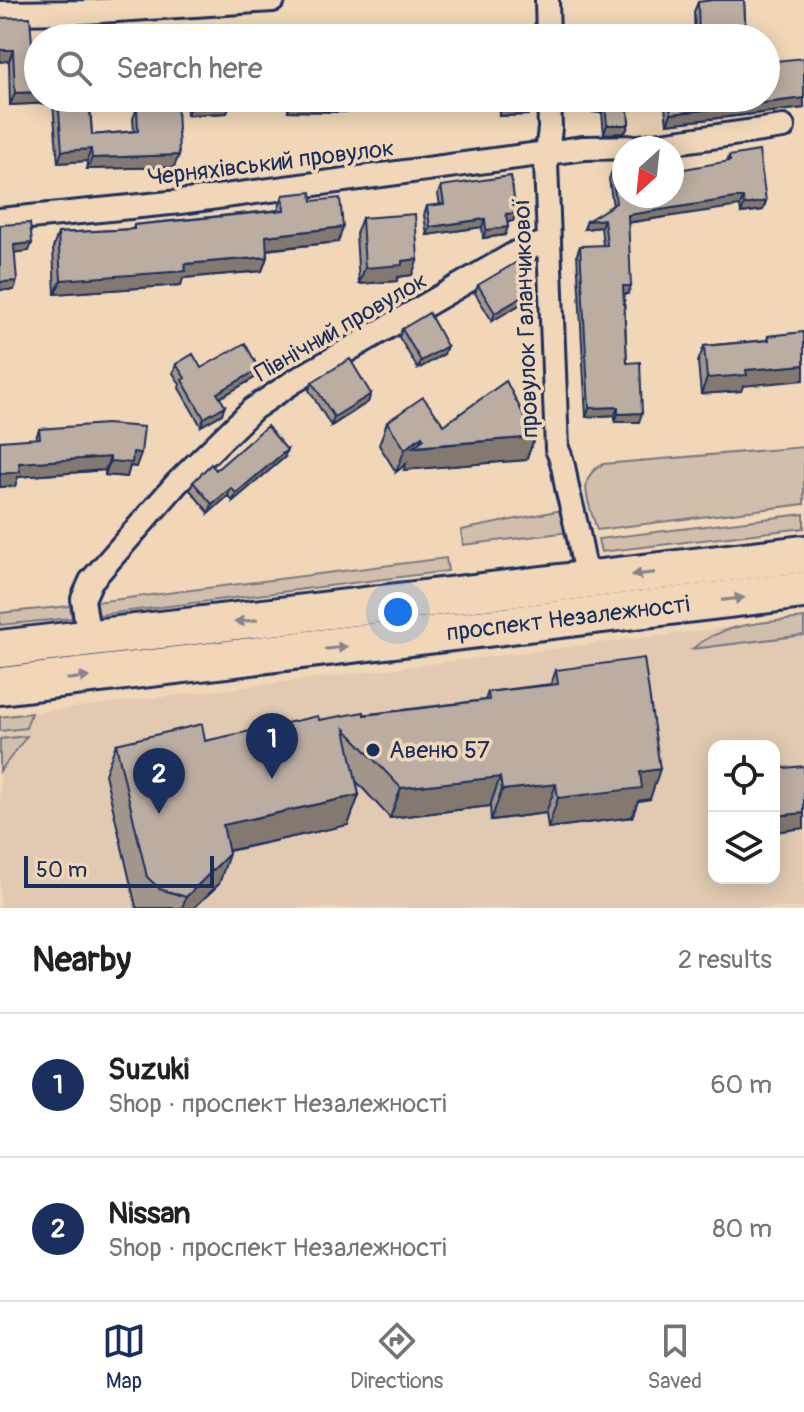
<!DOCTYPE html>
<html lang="en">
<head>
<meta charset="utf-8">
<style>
  :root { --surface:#fff; --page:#f2f2f2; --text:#202124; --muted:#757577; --line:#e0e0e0; --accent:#1b2f5e }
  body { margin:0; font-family:Pangolin,sans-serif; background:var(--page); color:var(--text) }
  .controls { position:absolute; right:24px; bottom:24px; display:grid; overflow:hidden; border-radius:16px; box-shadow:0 4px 20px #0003 }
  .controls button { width:72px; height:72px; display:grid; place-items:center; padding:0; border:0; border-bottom:2px solid var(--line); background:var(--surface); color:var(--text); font:40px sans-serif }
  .compass { position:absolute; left:612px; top:136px; width:72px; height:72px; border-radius:50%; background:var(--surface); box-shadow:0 4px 20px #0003; rotate:207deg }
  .scale { position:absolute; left:24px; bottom:20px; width:190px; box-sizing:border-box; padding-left:8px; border:4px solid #1b2f5e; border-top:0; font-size:22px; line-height:28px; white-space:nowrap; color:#1b2f5e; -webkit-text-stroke:6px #f1d7b8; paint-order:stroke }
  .you { position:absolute; left:398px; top:612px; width:28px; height:28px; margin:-20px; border:6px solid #fff; border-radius:50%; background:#1a73e8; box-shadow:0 0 0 12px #1a73e833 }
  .badge { display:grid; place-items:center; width:52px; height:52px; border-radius:50%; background:var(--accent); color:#fff; font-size:26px; font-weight:700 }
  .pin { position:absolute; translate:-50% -66px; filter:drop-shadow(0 2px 4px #0008) }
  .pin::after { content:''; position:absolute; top:42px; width:28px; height:24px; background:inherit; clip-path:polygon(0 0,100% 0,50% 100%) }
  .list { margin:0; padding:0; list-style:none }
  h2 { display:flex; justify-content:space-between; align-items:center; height:104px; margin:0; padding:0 32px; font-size:34px }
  h2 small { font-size:26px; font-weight:400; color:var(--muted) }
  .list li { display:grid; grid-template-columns:52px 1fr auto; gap:24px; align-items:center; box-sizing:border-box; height:144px; padding:0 32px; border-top:2px solid var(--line) }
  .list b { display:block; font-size:30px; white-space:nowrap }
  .list p { margin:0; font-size:26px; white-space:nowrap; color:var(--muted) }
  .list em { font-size:26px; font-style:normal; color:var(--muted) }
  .icon { flex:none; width:44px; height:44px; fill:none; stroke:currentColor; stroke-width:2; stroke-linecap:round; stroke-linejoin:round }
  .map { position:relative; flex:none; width:804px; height:908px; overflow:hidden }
  .search { position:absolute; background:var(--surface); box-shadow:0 4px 20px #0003; left:24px; right:24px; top:24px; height:88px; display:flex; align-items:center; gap:20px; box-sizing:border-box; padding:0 28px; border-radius:44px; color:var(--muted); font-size:30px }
  .sheet { height:392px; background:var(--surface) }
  nav { display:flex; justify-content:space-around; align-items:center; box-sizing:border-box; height:112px; border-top:2px solid var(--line); background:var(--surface); font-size:22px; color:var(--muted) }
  nav a { display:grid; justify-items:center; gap:4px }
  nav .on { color:var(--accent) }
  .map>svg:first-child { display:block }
  .built { fill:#e1cab1; fill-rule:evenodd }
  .green { fill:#d1bfab; stroke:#767784; stroke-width:2 }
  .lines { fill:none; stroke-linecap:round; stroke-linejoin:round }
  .street-casing { stroke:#1b2f5e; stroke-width:28 }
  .primary-casing { stroke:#1b2f5e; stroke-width:42 }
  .street { stroke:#f1d7b8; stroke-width:22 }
  .primary { stroke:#f1d7b8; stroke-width:36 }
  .wall { fill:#a2958b; stroke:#1b2f5e; stroke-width:2 }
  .shaded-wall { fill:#847971; stroke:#1b2f5e; stroke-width:2 }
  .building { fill:#bcada2; stroke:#1b2f5e; stroke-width:2 }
  .oneway { fill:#86838b }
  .poi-dot { fill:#1b2f5e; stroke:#f1d7b8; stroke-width:3 }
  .labels { text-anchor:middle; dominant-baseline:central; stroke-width:7; stroke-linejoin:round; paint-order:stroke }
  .street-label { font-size:24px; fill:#1b2f5e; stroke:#f1d7b8 }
  .poi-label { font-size:24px; fill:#1b2f5e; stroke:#f1d7b8; text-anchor:start }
</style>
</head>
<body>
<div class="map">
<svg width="804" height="908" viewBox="0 0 804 908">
  <rect width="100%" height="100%" fill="#f1d7b8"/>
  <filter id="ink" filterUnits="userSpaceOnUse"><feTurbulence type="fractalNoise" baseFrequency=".0125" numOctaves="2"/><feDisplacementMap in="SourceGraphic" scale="16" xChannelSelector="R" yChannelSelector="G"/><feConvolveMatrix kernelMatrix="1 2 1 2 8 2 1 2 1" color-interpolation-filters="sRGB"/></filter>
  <g filter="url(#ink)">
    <path class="built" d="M804,618V908H0V717ZM714,746H774V878H714Z"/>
    <path class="green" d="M804,447V504L597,530C590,505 574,479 603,464Z
      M562,510L570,532L463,545L461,530Z
      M804,514V528L601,552L598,539Z
      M446,558L448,571L98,615L95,602Z
      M70,606L72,618L0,625V613Z
      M804,618V635L692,649C724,622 765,623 804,618Z
      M31,713L26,728L0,731V717Z
      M27,736L0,771V739Z"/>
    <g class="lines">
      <defs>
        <path id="street" d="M547,0L548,38
          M0,13L85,12L273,0
          M549,98L550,128L546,163L557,449C565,464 564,476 568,492C576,524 582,547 586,581
          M0,220L180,202L584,148L639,147L783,127
          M89,640L83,599L91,581L177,483L253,409L293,382L521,250L549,242"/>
        <g id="primary">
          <path d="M0,649L804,554"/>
          <path id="s1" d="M0,686L804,590"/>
        </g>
      </defs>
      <use href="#street" class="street-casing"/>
      <use href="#primary" class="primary-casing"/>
      <use href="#street" class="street"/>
      <use href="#primary" class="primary"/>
    </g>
    <path class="wall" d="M709,0H744L746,38H695L694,12L698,2L709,1Z
      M0,18L32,43L38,98H129L128,103H90L92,135L134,131L133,119L137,108L174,167L87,169V161L58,163L53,103L10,105L9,61Z
      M804,58V108L667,124L664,98H766Z
      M186,98H230L227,113L187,115Z
      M288,98H351V104L348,112L288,111Z
      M465,98H539L535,109H530L528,115L499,116L498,101H465Z
      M562,98H627L629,123L626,131L623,133L604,134L602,113L563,109Z
      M729,156L766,201L763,210L741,213L740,206H732L628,223V294H624L627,363L639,422H615V415L586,417L577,254L580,246H603L601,227L584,229L587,221L613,206L609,179L612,171L624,196L727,162Z
      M441,186L516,213L513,221L508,222L505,235L483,238L482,227L427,235L424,215L427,206L440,205L438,194Z
      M283,195L312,201L338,242L267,250V257L262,271L183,278L181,285L55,294L53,248L58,233L133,229L134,225L278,210Z
      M362,218L412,275L398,277L397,281L359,284L356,234Z
      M478,285L534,290L531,298L492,321L475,293Z
      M402,329L444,354L418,369L399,337Z
      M804,332L743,386L741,391L701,394L698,362L704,346L767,340L768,336Z
      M176,364L256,377L220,398L222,414L201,426L179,388L180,384L173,373Z
      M312,382L368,402L331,426L309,390Z
      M387,422L444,425L535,437L526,460L404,470L406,464L396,472L379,445Z
      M39,429L136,467L130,466L127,477L105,475V470L18,477L15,486L0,487L36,438Z
      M284,458L233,501L228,496L209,513L190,490L193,482L216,470Z
      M556,670L650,799L638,801L632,817L548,828L546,813L491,820L490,806L390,818L356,781L359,795L348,825L229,851L219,884L194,908H138L136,907L105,774L116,744L205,741L319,720L485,700L488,692L551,684Z"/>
    <path class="shaded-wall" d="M0,50H13L9,61L0,62Z
      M38,92V98H55L53,103L10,105L15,93Z
      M86,98H129L128,103H85Z
      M466,98H499L498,101H465Z
      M804,98V108L667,124L671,114Z
      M531,100H538L535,109H530L528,115L499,116L502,107Z
      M566,101L605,105L602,113L563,109Z
      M291,103L351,104L348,112L288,111Z
      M230,105L227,113L187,115L190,107Z
      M629,123L626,131L623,133L604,134L607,125Z
      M91,149L87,161L58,163L62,151Z
      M179,155L174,167L87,169L92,158Z
      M735,198H743L740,206L625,223L628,215Z
      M766,201L763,210L741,213L744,205Z
      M516,213L513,221L504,223L506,214Z
      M485,219L482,227L427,235L430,227Z
      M604,219L601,227L584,229L587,221Z
      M343,227L338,242L260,250L266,236Z
      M508,227L505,235L483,238L486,230Z
      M32,243L29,251L11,253L14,245Z
      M267,257L262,271L183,278L181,285L55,294L61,280L185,264Z
      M418,259L412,275L398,277L397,281L359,284L365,268L402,261Z
      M17,281L14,290H0V282Z
      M623,286H631L628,294H620Z
      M534,290L531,298L492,321L495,313Z
      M447,346L444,354L418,369L421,361Z
      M804,365V380L743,386L741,391L701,394L707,378L746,370Z
      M259,369L256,377L214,401L217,393Z
      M371,394L368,402L331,426L334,417Z
      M225,406L222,414L201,426L204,418Z
      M618,407L615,415L586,417L589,408Z
      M642,413L639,422H615L618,414Z
      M422,436L418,447L535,437L526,460L404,470L406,464L396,472L405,449Z
      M287,450L284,458L233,501L236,493Z
      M133,452L141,453L136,467L130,466L127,477L105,475L110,461Z
      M110,457L105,470L18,477L15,486L0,487V474L19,463Z
      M231,488L228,496L209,513L212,504Z
      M660,769L650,799L638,801L632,817L548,828L558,798L640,772Z
      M500,777L490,806L390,818L401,788Z
      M556,784L546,813L491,820L502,790Z
      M359,795L348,825L212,854L223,825Z
      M804,813V828L774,832V816Z
      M229,854L219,884L194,908H182L186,897Z"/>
    <path class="building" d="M712,0H744L746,38H699L698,2Z
      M30,17L32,43H38V92L15,93L13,50H0V18Z
      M804,58V98L671,114L669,98H766V62Z
      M58,98H89L92,135L138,131L137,108L177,106L179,155L92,158L91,149L62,151Z
      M189,98H230V105L190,107Z
      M291,98H351V104L291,103Z
      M501,98H539L538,100H531V106L502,107Z
      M566,98H627L629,123L626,125H607L605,105L566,101Z
      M759,151L766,201L744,205L743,198H735L628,215L631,286H623L627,363L640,362L642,413L618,414V407L589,408L580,246L607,245L604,219L587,221L616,203L612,171L624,169V196H672V171L730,161L729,156Z
      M511,176L516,213L506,214L508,227L486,230L485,219L430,227L427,206L444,204L441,186Z
      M311,192L312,201L340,198L343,227L266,236L267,257L185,264L186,271L61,280L58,233L134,229V225L284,210L283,195Z
      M415,214L418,259L402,261V265L365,268L362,218Z
      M30,223L32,243L14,245L17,281L0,282V225Z
      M517,262L534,290L495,313L478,285Z
      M429,313L447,346L421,361L402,329Z
      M804,332V365L746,370L747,375L707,378L704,346L769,340L768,336Z
      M245,343L259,369L217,393L225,406L204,418L182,380L185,378L176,364L193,354L201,368Z
      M350,359L371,394L334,417L312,382Z
      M506,381L535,437L413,447L424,439L422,436L405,449L387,422L423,397L444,425Z
      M106,424L144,427L141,453L133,452L132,463L110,461V457L19,463L20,472L0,474V441L40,438L39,429Z
      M267,426L287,450L236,493L231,488L212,504L193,482L211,464L216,470Z
      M644,658L660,769L640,772L642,788L558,798L556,784L502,790L500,777L401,788L345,729L359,795L223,825L229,854L186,897L160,889L147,877L116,744L202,724L205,741L318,716L319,720L364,712V715L489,700L488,692L558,684L556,670Z
      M804,766V813L774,816V769Z"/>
    <defs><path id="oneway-solid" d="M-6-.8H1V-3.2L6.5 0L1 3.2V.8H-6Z" transform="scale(2)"/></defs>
    <g class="oneway">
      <use href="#oneway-solid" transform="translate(643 574) rotate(173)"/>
      <use href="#oneway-solid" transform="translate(733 599) rotate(-7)"/>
      <use href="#oneway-solid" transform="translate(246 621) rotate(173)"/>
      <use href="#oneway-solid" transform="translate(336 648) rotate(-7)"/>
      <use href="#oneway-solid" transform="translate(78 678) rotate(-6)"/>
    </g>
  </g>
  <circle class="poi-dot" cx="373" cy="750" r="8"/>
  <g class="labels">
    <g class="street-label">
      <text transform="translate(271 163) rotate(-7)">Черняхівський провулок</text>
      <text transform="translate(526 318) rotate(-92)">провулок Галанчикової</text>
      <text transform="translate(341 327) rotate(-30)">Північний провулок</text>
      <text stroke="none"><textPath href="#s1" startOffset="572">проспект Незалежності</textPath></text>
    </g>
    <g class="poi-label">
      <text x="389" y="750">Авеню 57</text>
    </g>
  </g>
</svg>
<div class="controls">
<button><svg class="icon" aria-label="locate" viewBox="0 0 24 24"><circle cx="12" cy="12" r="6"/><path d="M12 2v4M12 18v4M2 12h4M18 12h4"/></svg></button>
<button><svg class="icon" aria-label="layers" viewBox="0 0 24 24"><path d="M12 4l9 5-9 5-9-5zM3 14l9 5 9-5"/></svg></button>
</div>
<svg class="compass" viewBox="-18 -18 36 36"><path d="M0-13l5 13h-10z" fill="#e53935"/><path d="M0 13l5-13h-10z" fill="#757577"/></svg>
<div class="scale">50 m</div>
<div class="you"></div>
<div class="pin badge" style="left:272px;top:779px">1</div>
<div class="pin badge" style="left:159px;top:814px">2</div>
<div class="search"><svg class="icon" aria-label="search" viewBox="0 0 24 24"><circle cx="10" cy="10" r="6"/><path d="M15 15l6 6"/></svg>Search here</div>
</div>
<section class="sheet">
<h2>Nearby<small>2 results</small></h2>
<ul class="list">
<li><span class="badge">1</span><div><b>Suzuki</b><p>Shop · проспект Незалежності</p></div><em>60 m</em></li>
<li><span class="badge">2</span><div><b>Nissan</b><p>Shop · проспект Незалежності</p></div><em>80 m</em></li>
</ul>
</section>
<nav>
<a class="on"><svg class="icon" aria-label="map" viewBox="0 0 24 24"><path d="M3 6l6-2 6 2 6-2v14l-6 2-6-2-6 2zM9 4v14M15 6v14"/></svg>Map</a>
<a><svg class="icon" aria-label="directions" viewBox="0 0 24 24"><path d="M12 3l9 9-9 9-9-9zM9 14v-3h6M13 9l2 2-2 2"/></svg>Directions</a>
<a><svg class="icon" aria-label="saved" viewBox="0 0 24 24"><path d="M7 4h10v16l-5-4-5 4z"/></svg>Saved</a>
</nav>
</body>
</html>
